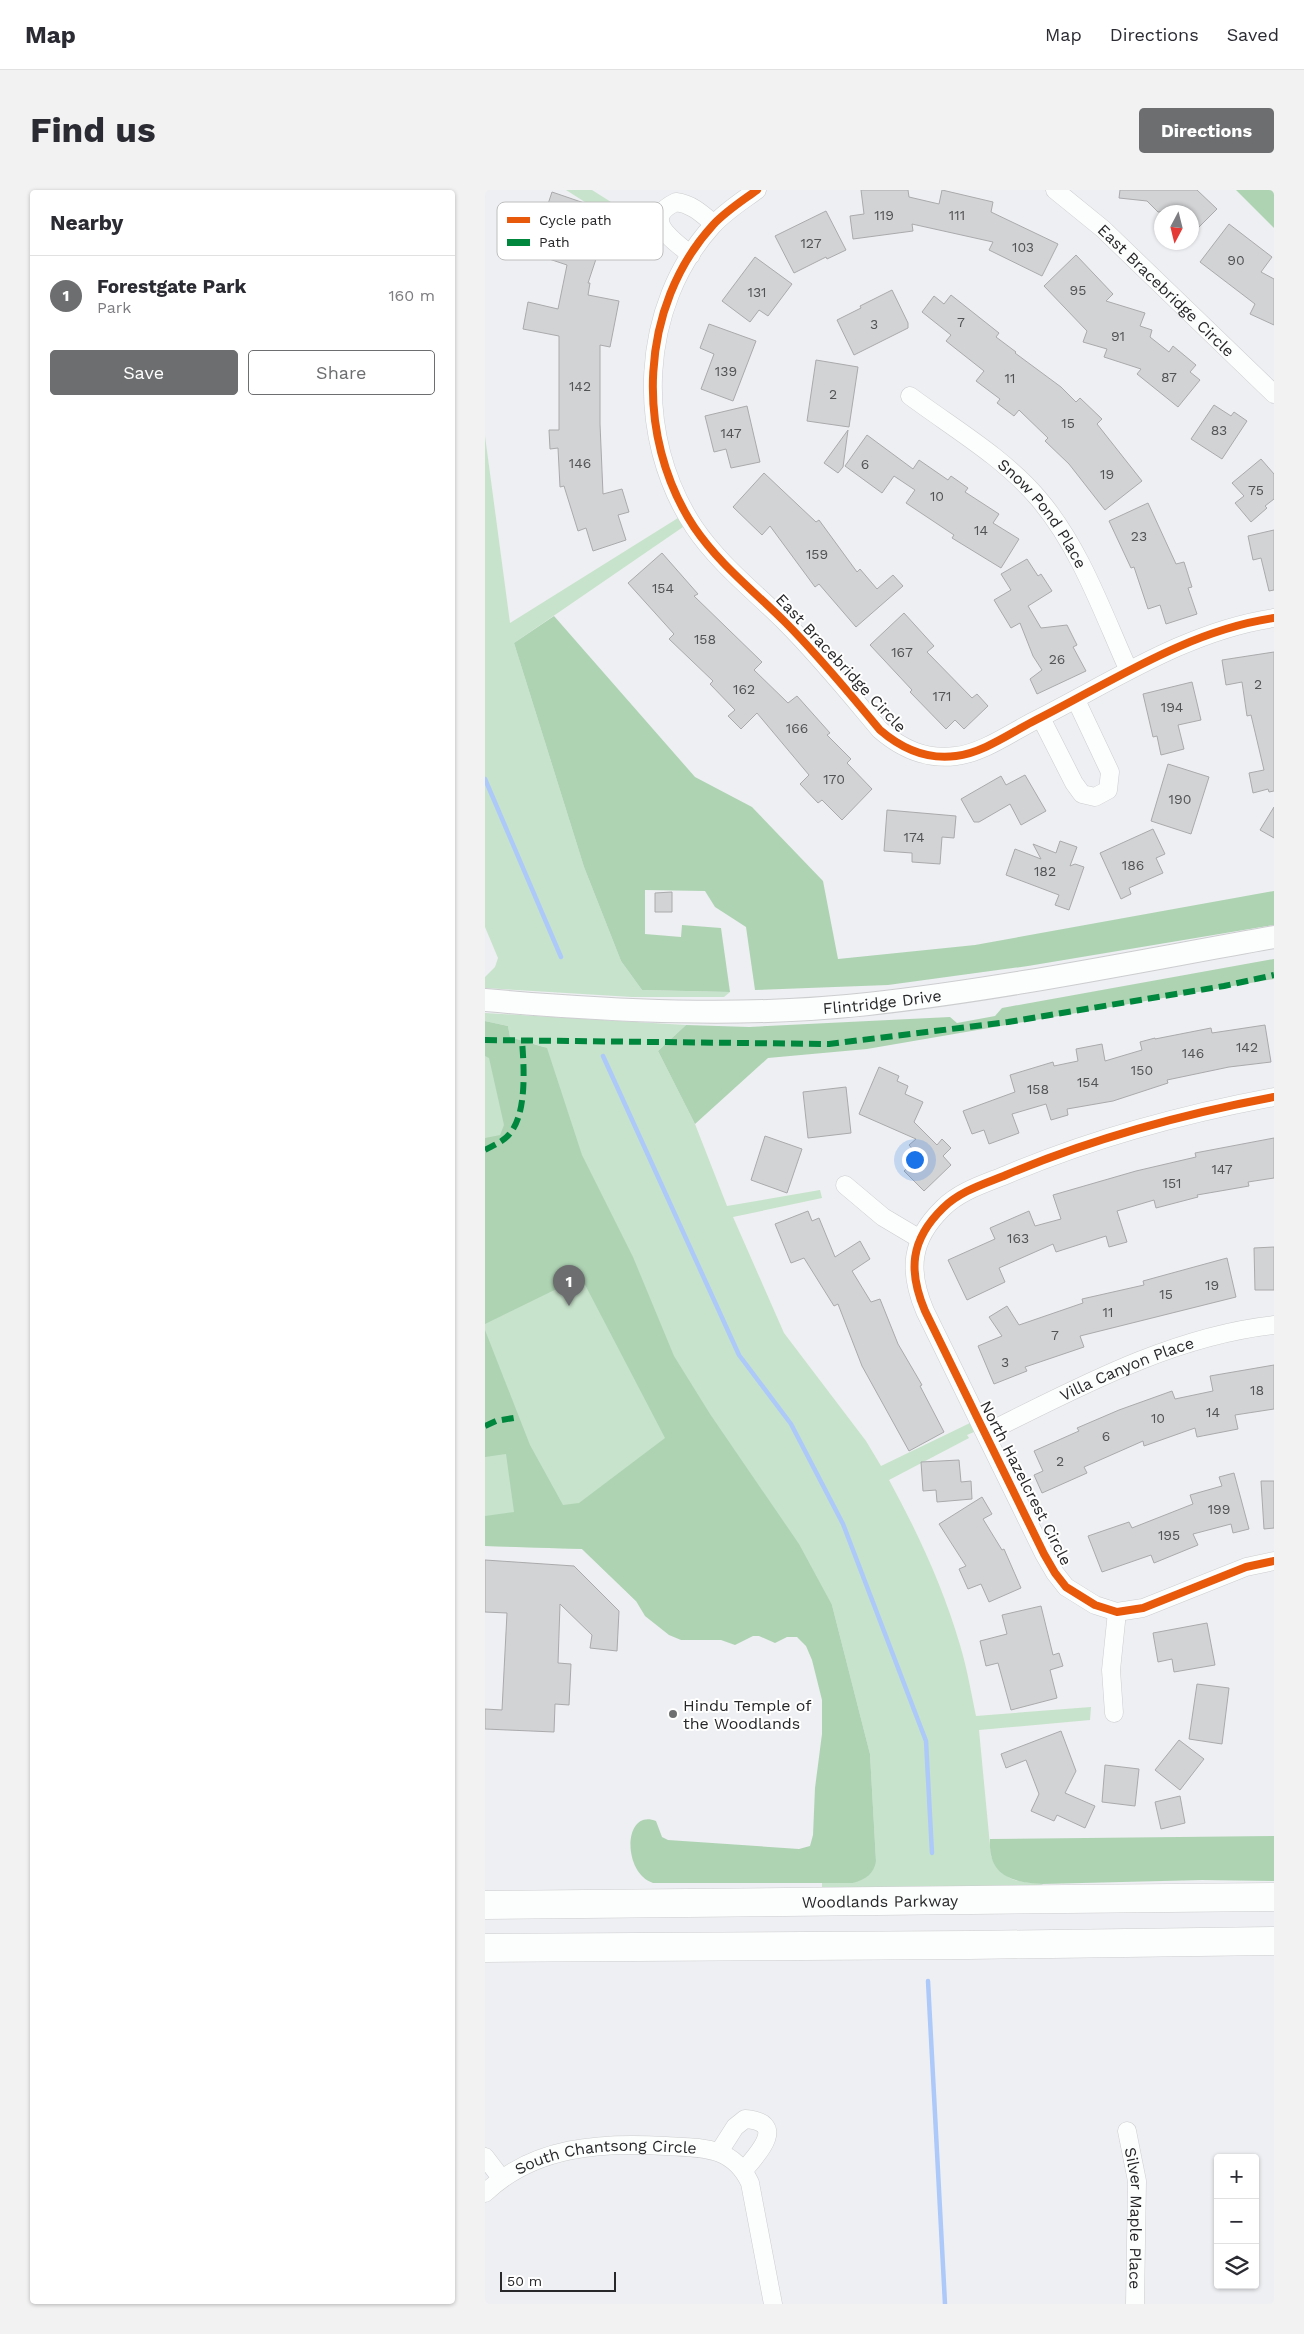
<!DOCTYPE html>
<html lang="en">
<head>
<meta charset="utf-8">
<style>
  :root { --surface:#fff; --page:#f2f2f3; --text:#2b2b33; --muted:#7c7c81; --line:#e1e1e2; --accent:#6d6e70 }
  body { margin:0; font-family:"Work Sans",sans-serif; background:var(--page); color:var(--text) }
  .controls { position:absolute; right:15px; bottom:15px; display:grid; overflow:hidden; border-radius:5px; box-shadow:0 1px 4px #0004 }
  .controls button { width:45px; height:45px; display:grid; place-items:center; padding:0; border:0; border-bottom:1px solid var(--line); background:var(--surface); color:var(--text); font:25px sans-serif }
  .compass { position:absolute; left:669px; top:15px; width:45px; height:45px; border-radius:50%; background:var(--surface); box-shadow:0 1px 4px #0004; rotate:187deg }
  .scale { position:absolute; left:15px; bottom:12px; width:116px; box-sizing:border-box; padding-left:5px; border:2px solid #28282a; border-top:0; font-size:14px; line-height:18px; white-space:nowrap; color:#28282a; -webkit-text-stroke:4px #fff; paint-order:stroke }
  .you { position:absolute; left:429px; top:969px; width:18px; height:18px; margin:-12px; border:4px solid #fff; border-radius:50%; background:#1a73e8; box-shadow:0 0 0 8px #1a73e833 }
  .badge { display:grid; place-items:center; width:32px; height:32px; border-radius:50%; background:var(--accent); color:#fff; font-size:16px; font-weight:700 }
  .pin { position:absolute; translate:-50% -41px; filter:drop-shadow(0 1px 2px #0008) }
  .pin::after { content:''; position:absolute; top:26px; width:18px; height:15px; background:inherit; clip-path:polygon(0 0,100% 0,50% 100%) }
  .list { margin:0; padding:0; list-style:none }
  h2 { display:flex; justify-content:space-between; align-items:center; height:65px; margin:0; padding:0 20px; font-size:21px }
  h2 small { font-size:16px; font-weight:400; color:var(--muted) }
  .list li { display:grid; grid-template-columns:32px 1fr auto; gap:15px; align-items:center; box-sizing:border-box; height:80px; padding:0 20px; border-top:1px solid var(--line) }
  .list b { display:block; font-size:19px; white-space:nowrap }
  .list p { margin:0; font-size:16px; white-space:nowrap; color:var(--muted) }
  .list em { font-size:16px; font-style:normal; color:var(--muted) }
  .actions { display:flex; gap:10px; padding:15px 20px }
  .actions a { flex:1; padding:11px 0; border:1px solid var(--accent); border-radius:5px; text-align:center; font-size:18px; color:var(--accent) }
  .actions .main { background:var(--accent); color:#fff }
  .icon { flex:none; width:28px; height:28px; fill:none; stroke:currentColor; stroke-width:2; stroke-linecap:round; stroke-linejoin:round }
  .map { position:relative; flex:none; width:789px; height:2114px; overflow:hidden; border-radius:5px }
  header { display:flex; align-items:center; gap:30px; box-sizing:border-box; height:70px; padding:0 25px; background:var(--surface); border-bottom:1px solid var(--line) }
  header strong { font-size:24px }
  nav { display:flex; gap:28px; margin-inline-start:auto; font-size:18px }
  .intro { display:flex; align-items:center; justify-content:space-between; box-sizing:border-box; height:120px; padding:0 30px }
  h1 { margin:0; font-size:35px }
  .button { padding:12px 22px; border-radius:5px; background:var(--accent); color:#fff; font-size:18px; font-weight:700 }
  main { display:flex; gap:30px; padding:0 30px }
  aside { flex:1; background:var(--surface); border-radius:5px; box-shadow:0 1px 4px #0004 }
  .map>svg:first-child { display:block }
  .green { fill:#c7e3cb }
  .forest { fill:#aed3b3 }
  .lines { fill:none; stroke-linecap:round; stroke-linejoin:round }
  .stream { stroke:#acc9fa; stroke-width:4.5 }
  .building { fill:#d2d3d5; stroke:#aaaaac }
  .minor-casing { stroke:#cccdcf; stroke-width:19 }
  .tertiary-casing { stroke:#cccdcf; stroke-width:24 }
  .primary-casing { stroke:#cccdcf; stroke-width:29 }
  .minor { stroke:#fcfdfd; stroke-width:18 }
  .tertiary { stroke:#fcfdfd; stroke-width:22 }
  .primary { stroke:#fcfdfd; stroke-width:28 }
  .quiet { stroke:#00873e; stroke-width:6; stroke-dasharray:12 6; stroke-linecap:butt }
  .cycleway-casing { stroke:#fff; stroke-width:11 }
  .cycleway { stroke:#e8590c; stroke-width:8 }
  .poi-dot { fill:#6d6e70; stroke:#fff; stroke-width:2 }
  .labels { text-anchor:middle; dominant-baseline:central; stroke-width:4; stroke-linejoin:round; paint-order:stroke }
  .number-label { font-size:14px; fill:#525355 }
  .street-label { font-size:16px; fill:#28282a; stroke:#fff }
  .poi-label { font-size:16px; fill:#28282a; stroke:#fff; text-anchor:start }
  .key { fill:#fff; stroke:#bebebf; stroke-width:1 }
  .key-label { font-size:14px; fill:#28282a }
</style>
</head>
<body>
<header>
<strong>Map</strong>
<nav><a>Map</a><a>Directions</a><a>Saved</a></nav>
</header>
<div class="intro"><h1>Find us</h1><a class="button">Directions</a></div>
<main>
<aside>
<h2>Nearby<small></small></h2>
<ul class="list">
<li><span class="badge">1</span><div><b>Forestgate Park</b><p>Park</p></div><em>160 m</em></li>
</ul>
<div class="actions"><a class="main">Save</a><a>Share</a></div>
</aside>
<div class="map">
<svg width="789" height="2114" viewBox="0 0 789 2114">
  <rect width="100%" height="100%" fill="#eeeff2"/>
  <path class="green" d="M81,0H107L159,33V41L166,54Z
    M0,246L25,433L193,328L198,337L29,453L99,677L136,771L157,800L245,802L239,807H147L0,798V787L10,777L13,768L0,737Z
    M0,823L201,835L173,861L210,934L242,1016L335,1000L337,1008L248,1027L299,1143L381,1251L396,1276L485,1233L489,1242L482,1245L484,1248L404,1290C433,1343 458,1397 475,1455C482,1478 486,1502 491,1526L606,1517L605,1530L494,1540L506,1666C517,1691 532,1692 557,1694L561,1699H372L337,1697V1693H368L391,1671L385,1564L347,1415L151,1411L97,1359L0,1356V853L59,857L25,847L23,836L0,831Z"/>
  <path class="forest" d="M751,0H789V38Z
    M69,426L210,587L267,617L338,691L353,769L490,755L789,701V735L543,776L403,795L270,800L261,737L230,717L220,701L160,700V744L196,747L197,735L236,738L245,802L157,800L136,771L99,677L29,453Z
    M789,769V789L382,859L283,868L210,934L173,861L201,835L264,837L465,827L472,833L510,826L517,818Z
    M0,831L23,836L25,847L62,858L97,965L148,1067L189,1166L225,1224L314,1354L347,1415L385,1564L391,1671C389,1684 381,1689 368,1693H168C137,1683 138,1618 171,1631L177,1647L183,1650L314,1659L325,1656L328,1645L330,1598L337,1544V1510L327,1470L321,1456L312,1447H302L290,1453L274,1446H268L250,1455L236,1450H196L184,1445L160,1426L151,1411L97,1359L0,1356V1326L29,1322L21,1264L0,1267V1140L45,1255L78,1315L94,1313L180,1248L96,1087L0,1134V948L15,945L19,935L4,868L0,866Z
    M789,1646V1691L717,1690L557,1694C526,1692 503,1686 505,1649Z"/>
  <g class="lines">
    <path class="stream" d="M0,589L76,767
      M118,866L254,1165L306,1234L358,1334L441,1551L447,1663
      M443,1791L460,2114"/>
  </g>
  <path class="building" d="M376,0H423L424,7L454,14L457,0L508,12L506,22L573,54L557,86L504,60L508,52L427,34L428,41L368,49L365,26L379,24Z
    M635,0H712L732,19L706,45V22H673L662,11L634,8Z
    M67,2L105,15L92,56L113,63L103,93H105L103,105L134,111L125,157L115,155V234L118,304L137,299L144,322L133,325L141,350L108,361L101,338L93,341L79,296L75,297L73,258L65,259L64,240H74V146L38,139L43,112L73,119L82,75L49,64L66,15L63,14Z
    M341,21L361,60L342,69L341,67L309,83L290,46Z
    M744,34L787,67L776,82L789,89V135L765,124L770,114L715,72Z
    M591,65L628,104L621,111L660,123L655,136L667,140L665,147L684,162L688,156L711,175L705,182L715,190L693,217L652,184L656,179L619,167L622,159L598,152L602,141L559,96Z
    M270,67L307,94L283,126L274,120L265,132L237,111Z
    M407,100L423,133V138L369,165L352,130L376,118L375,116Z
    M466,105L514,143L511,147L531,162L530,163L576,197L591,212L595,208L617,229L612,234L657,291L620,320L584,274L560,251L563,248L534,220L529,226L512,213L515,209L491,191L499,181L461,151L466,145L437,122L449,106L459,114Z
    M224,134L271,151L248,211L216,199L229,164L215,158Z
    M331,170L373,177L364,237L322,231Z
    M729,215L746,226L749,222L762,231L737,269L706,249Z
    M262,216L275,272L246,278L241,259L229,262L220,226Z
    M363,240L358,277L353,283L339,273Z
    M382,245L428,279L434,270L463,290L466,286L483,298L480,302L514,324L508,333L534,349L516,378L467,348L469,345L421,313L430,300L409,286L397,303L360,276Z
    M776,269L789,284V309L780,316L782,318L766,332L750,313L759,306L747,293Z
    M279,283L331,332L334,330L372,382L375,379L392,399L408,385L418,396L371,437L334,394L330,397L285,336L277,345L248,317Z
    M663,313L691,374L699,372L707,397L703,398L712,424L681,434L675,415L663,419L649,377L646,378L624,331Z
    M789,340V400L784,401L776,368L768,370L763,346Z
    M177,363L213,404L209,406L277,472L269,480L303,513L312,506L345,543L342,545L366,569L362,573L387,599L357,630L337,610L333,613L315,594L324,585L272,523L256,539L243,526L250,520L225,494L228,491L184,449L189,444L143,393Z
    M542,369L553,386L556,384L567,401L543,416L556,438L582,435L592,455L588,457L601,481L552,504L545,489L557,480L548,466L535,433L526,438L509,410L526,400L516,384Z
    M419,423L449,456L442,462L487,508L492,504L503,516L479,539L470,530L461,539L425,502L427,500L385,455Z
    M789,462V601L784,602L783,599L768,603L764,583L779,580L766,525L762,526L757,492L741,495L737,470Z
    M707,492L716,530L693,535L699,559L676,565L672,546L668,547L658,504Z
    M683,574L724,587L706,644L666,631Z
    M540,585L561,621L536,635L525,614L494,632H489L476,609L516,586L521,595Z
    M789,617V648L775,640Z
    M402,620L471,626L469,648L457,647L455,674L427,672V663L399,661Z
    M668,639L680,664L671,668L678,683L644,698L646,704L636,709L615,663Z
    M575,651L592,657L585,676L590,674L599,677L584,720L570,715L574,705L521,685L530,659L556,669L548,654L571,663Z
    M187,702V722H170V703Z
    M780,835L786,872L744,877L682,890L683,893L628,911L582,919L583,925L566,930L561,914L527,924L534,943L504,954L499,940L487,944L478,921L530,902L525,885L568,872L569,876L593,871L591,859L617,854L620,871L657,860L655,852L670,848V849L726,838L727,843Z
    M394,877L414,886L412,891L423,896L420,904L438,912L429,932L452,955L457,949L466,958L458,966L466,975L439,1001L419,981L429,972L424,968L430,962L424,955L431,949L374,924Z
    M361,897L366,943L323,948L318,902Z
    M280,946L317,959L302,1003L266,990Z
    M789,948V988L763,992L764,996L712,1005L713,1007L671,1018L669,1010L632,1021L642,1052L624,1057L621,1046L571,1062L568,1054L514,1078L520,1092L482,1110L463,1070L510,1049L505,1038L544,1021L550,1036L576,1029L568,1005L651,981L711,967L710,963Z
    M323,1021L327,1031L334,1028L350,1067L375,1051L385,1069L367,1081L386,1112L395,1109L413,1154L437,1195L435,1196L459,1242L424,1261L377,1176L353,1114L349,1116L319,1068L306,1073L290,1034Z
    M789,1057V1100H770L769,1058Z
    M742,1068L751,1107L595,1146L599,1157L540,1177L542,1181L509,1194L493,1156L517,1146L504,1127L522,1116L534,1135L598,1113L597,1109L659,1095L658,1091Z
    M789,1175V1219L750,1225L753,1239L712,1247L710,1238L659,1256L658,1251L599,1277L602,1283L557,1303L549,1285L558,1281L549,1261L594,1241L592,1238L634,1220L687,1201L690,1209L728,1201L725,1186Z
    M474,1270L476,1292L486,1291L487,1309L452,1312L451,1300L438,1301L436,1272Z
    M749,1283L764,1339L748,1343L746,1334L708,1344L713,1355L669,1373L666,1365L617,1382L603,1346L644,1332L647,1338L708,1314L705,1305L737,1296L734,1287Z
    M776,1291H789V1338L779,1339Z
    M497,1307L507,1324L498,1329L517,1360L519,1359L536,1398L504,1412L496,1394L483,1399L474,1379L481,1376L454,1334Z
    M0,1370L89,1376L134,1421L132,1461L105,1458L107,1445L75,1414L73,1473L86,1474L84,1515L70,1514L69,1542L0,1539V1519L17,1520L22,1423L0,1422Z
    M556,1416L568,1465L574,1463L578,1476L565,1480L572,1508L526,1520L513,1473L501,1476L495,1451L522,1444L517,1425Z
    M722,1433L730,1475L689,1482L687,1469L673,1472L668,1443Z
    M712,1494L744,1498L737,1554L704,1549Z
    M576,1541L591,1581L580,1603L610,1616L600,1638L572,1625L569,1631L546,1621L554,1604L541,1570L521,1578L516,1564Z
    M694,1550L719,1569L695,1600L670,1580Z
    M620,1575L654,1579L650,1616L617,1612Z
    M695,1606L700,1633L676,1639L670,1612Z"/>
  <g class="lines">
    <defs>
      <g id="minor">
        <path d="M272,0C257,11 241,21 228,35C154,116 149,246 209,337C234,374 269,401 300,432C334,466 364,503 395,540C417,559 441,570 471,566C497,563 524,544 547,532C625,493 701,441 789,428"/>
        <path id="s1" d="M570,0L618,39L789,204"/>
        <path d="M206,65C188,50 155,29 191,12C207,14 217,24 229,34"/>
        <path id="s2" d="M425,206C468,238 518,267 553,308C595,357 617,421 643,479"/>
        <path d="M556,528L589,593L597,604L610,607L623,600L625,582L591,510"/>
        <path d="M789,907C698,924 606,949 521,985C499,994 475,1001 458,1018C425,1050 423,1081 440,1121L559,1364L570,1383L581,1397L610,1415L632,1422L658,1418L761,1377L789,1371"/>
        <path d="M360,995L398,1027L435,1049"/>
        <path id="s3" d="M501,1243C592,1198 687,1146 789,1135"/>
        <path d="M629,1523L626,1480L632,1422"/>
        <path id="s4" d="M642,1941L652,1991L650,2114"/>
        <path d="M234,1962L250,1937L260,1929C303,1932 273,1964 259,1980"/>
        <path d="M0,1967L16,1988"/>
        <path id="s5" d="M0,2003C49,1956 117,1952 181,1956C217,1958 248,1956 265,1993L288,2114"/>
      </g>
      <g id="tertiary">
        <path id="s6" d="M0,810C127,821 256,828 383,814C519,799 654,771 789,747"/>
      </g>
      <g id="primary">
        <path id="s7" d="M0,1715L789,1707"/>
        <path d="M0,1758L484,1755L789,1751"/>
      </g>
    </defs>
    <use href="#minor" class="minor-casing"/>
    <use href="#tertiary" class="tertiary-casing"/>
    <use href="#primary" class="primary-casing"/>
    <use href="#minor" class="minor"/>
    <use href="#tertiary" class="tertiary"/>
    <use href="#primary" class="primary"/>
    <path class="quiet" d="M0,850L344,854L523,832L739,796L789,785
      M0,960C9,955 20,951 26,942C42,921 39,876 37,851
      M0,1236L11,1231L34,1227"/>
    <defs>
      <path id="cycleway" d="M272,0C257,11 241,21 228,35C154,116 149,246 209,337C234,374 269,401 300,432C334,466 364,503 395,540C417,559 441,570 471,566C497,563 524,544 547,532C625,493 701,441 789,428
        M789,907C698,924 606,949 521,985C499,994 475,1001 458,1018C425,1050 423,1081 440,1121L559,1364L570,1383L581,1397L610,1415L632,1422L658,1418L761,1377L789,1371"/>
    </defs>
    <use href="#cycleway" class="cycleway-casing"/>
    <use href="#cycleway" class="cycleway"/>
  </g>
  <circle class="poi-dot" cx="188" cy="1524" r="5"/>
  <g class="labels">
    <g class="number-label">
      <text x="399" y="25">119</text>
      <text x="472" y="25">111</text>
      <text x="326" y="53">127</text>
      <text x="538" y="57">103</text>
      <text x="751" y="70">90</text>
      <text x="593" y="100">95</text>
      <text x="272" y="102">131</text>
      <text x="476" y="132">7</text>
      <text x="389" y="134">3</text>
      <text x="633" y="146">91</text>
      <text x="241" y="181">139</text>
      <text x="684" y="187">87</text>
      <text x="525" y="188">11</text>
      <text x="95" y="196">142</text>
      <text x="348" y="204">2</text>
      <text x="583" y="233">15</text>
      <text x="734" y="240">83</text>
      <text x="246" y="243">147</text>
      <text x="95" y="273">146</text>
      <text x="380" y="274">6</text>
      <text x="622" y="284">19</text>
      <text x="771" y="300">75</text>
      <text x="452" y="306">10</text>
      <text x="496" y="340">14</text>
      <text x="654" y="346">23</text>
      <text x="332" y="364">159</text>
      <text x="178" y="398">154</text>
      <text x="220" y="449">158</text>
      <text x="417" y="462">167</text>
      <text x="572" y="469">26</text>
      <text x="773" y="494">2</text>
      <text x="259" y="499">162</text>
      <text x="457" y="506">171</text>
      <text x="687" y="517">194</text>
      <text x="312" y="538">166</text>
      <text x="349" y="589">170</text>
      <text x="695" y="609">190</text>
      <text x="429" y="647">174</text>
      <text x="648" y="675">186</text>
      <text x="560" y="681">182</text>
      <text x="762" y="857">142</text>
      <text x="708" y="863">146</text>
      <text x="657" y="880">150</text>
      <text x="603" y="892">154</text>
      <text x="553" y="899">158</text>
      <text x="737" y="979">147</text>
      <text x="687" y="993">151</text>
      <text x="533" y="1048">163</text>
      <text x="727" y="1095">19</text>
      <text x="681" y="1104">15</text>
      <text x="623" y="1122">11</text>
      <text x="570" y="1145">7</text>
      <text x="520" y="1172">3</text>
      <text x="772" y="1200">18</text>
      <text x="728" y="1222">14</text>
      <text x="673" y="1228">10</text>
      <text x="621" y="1246">6</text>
      <text x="575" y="1271">2</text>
      <text x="734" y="1319">199</text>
      <text x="684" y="1345">195</text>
    </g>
    <g class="street-label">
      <text stroke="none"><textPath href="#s1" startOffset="150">East Bracebridge Circle</textPath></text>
      <text stroke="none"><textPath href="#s2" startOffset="179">Snow Pond Place</textPath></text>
      <text transform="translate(356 473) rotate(47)">East Bracebridge Circle</text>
      <text stroke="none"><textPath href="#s6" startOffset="398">Flintridge Drive</textPath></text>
      <text stroke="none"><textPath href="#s3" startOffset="155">Villa Canyon Place</textPath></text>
      <text transform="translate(541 1293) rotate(63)">North Hazelcrest Circle</text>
      <text stroke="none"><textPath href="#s7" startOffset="395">Woodlands Parkway</textPath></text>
      <text stroke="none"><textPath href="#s5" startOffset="131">South Chantsong Circle</textPath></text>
      <text stroke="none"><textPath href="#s4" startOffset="88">Silver Maple Place</textPath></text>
    </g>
    <g class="poi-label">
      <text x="198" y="1515">Hindu Temple of<tspan x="198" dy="18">the Woodlands</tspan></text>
    </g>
  </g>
  <rect x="12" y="12" width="166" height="58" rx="8" class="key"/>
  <rect x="22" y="27" width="23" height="6" fill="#e8590c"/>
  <rect x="22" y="49" width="23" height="7" fill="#00873e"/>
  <g class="key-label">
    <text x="54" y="35">Cycle path</text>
    <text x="54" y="57">Path</text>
  </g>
</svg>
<div class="controls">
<button>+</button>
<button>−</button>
<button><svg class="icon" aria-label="layers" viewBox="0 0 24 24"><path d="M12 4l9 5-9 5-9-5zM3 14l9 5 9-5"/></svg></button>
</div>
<svg class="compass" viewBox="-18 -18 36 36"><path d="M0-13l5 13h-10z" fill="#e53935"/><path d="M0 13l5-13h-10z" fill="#7c7c81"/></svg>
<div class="scale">50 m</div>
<div class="you"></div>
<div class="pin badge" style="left:84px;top:1116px">1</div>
</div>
</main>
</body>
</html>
